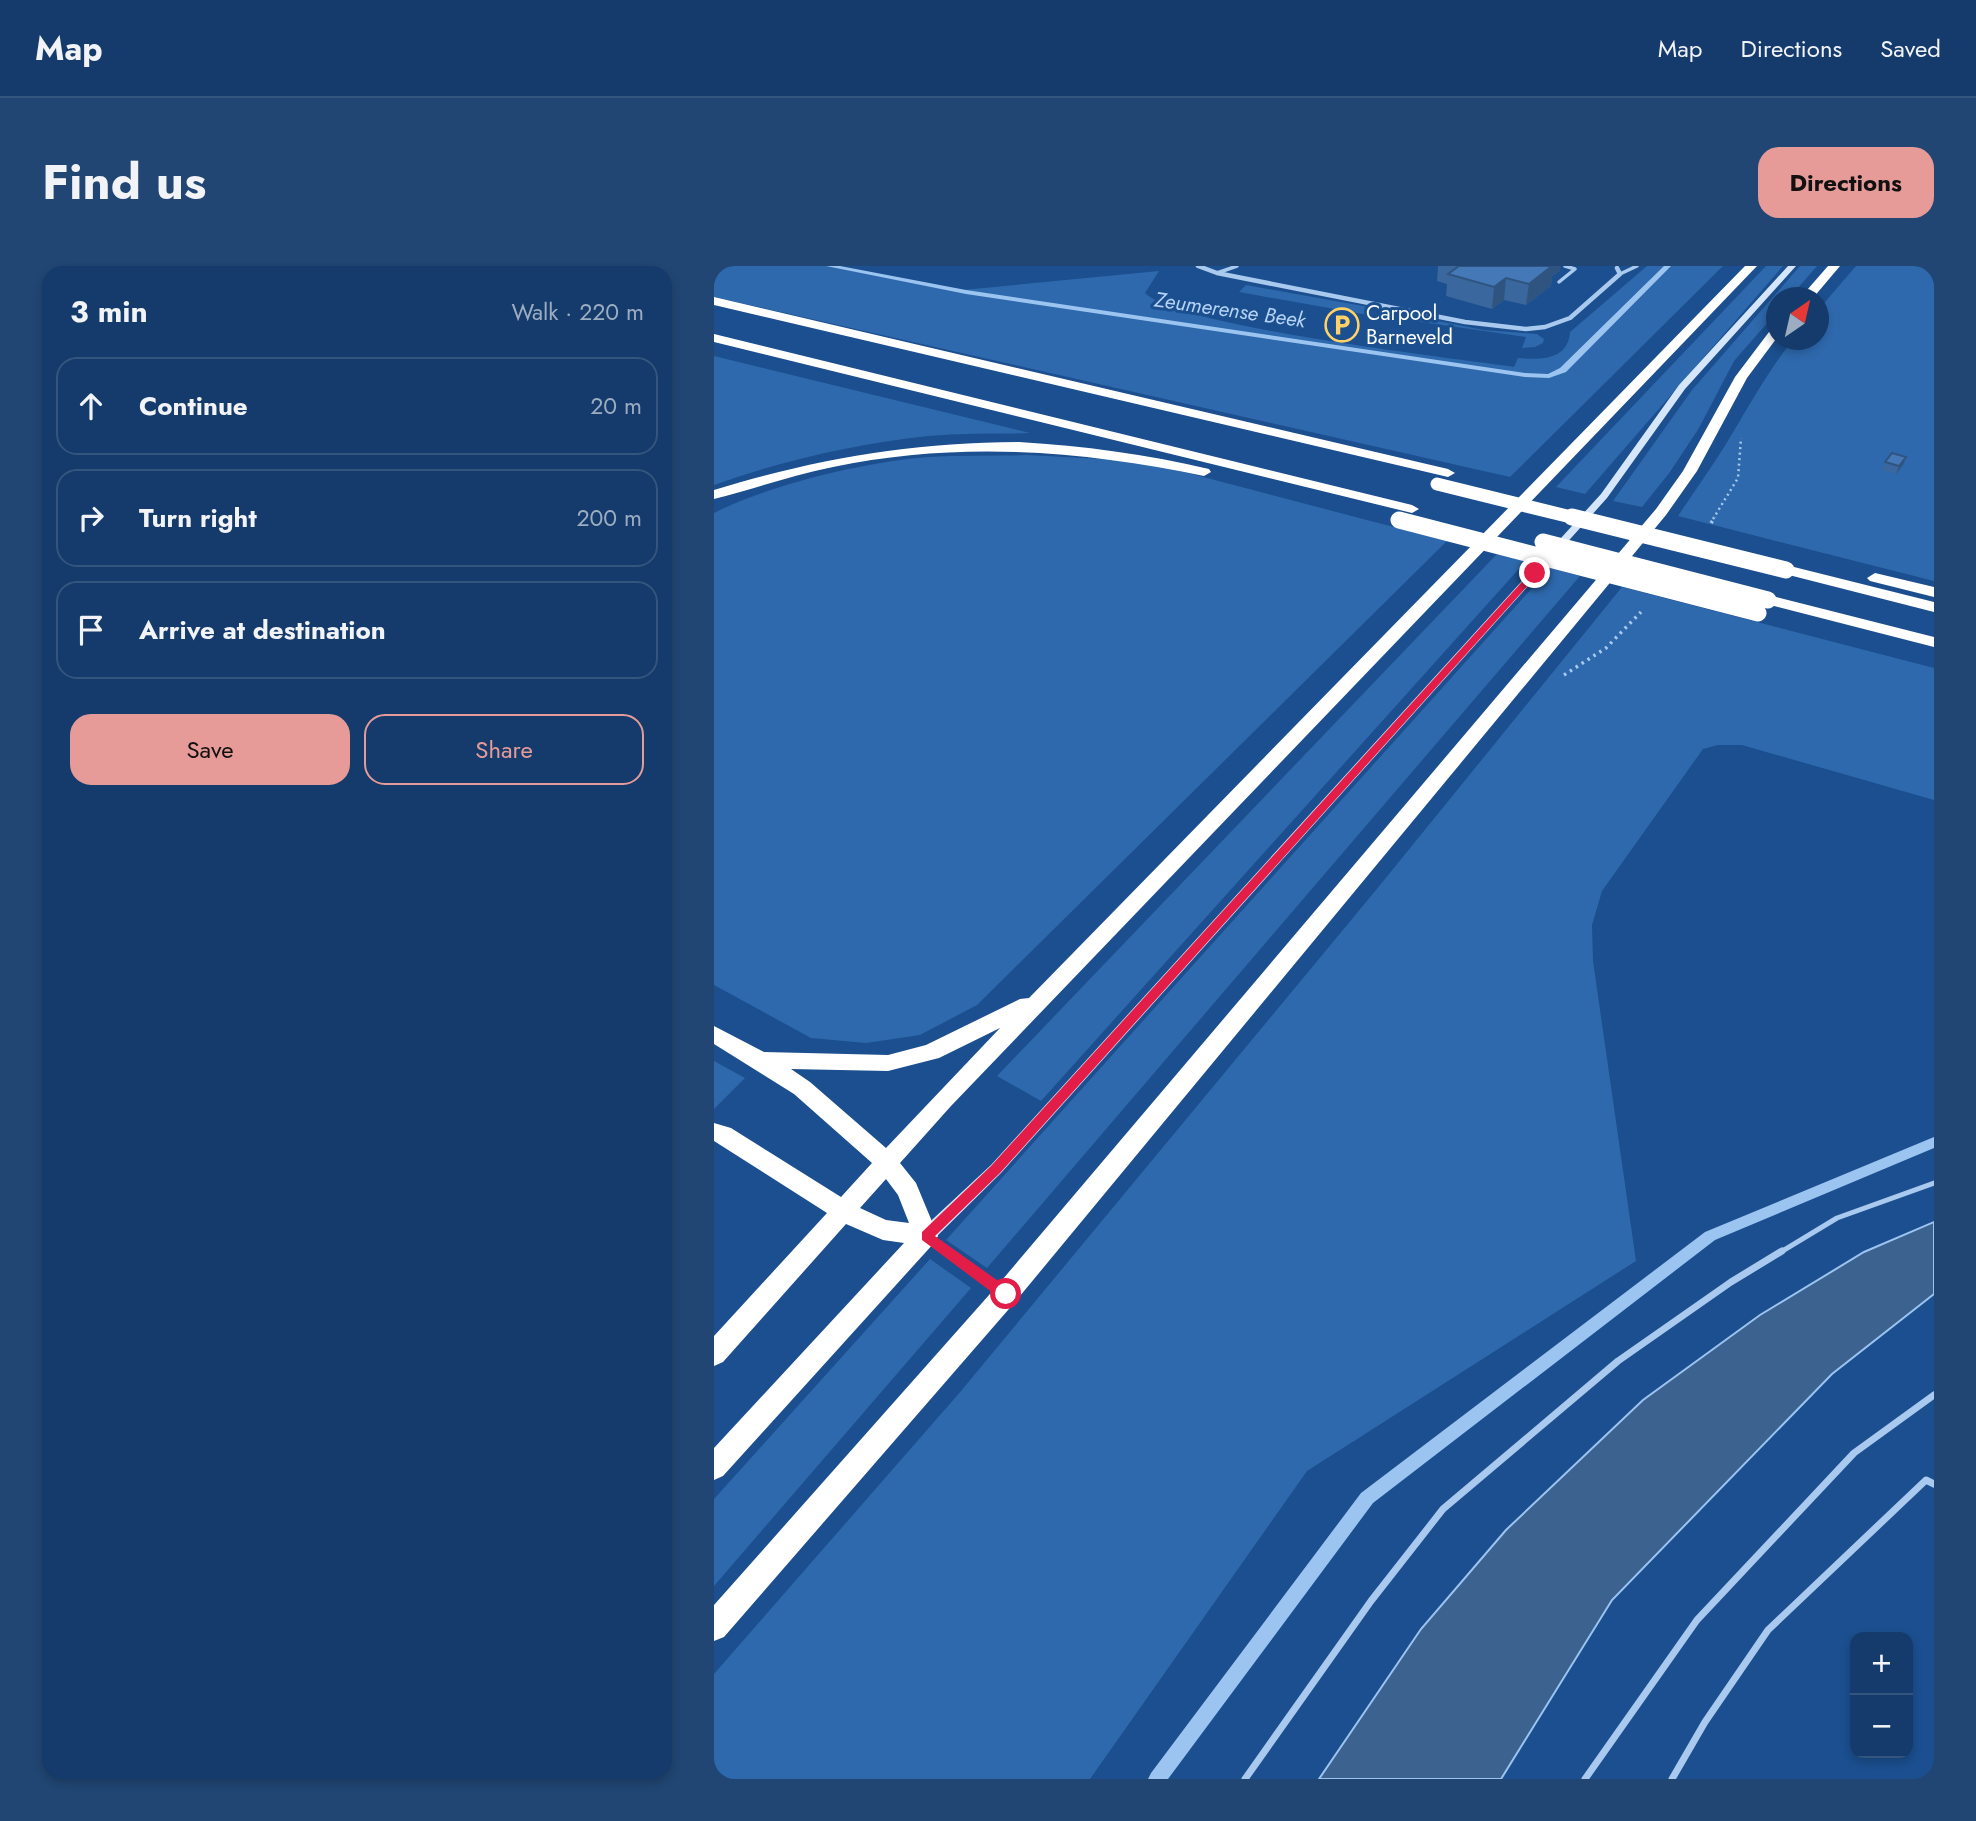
<!DOCTYPE html>
<html lang="en">
<head>
<meta charset="utf-8">
<style>
  :root { --surface:#143b6b; --page:#214673; --text:#f1f3f6; --muted:#9dadc1; --line:#33557e; --accent:#e69b98 }
  body { margin:0; font-family:Jost,sans-serif; background:var(--page); color:var(--text) }
  .controls { position:absolute; right:21px; bottom:21px; display:grid; overflow:hidden; border-radius:14px; box-shadow:0 4px 10px #0003 }
  .controls button { width:63px; height:63px; display:grid; place-items:center; padding:0; border:0; border-bottom:2px solid var(--line); background:var(--surface); color:var(--text); font:35px sans-serif }
  .compass { position:absolute; left:1052px; top:21px; width:63px; height:63px; border-radius:50%; background:var(--surface); box-shadow:0 4px 10px #0003; rotate:34deg }
  .stop { position:absolute; width:21px; height:21px; margin:-16px; border:5px solid #e11d48; border-radius:50%; background:#fff }
  .stop.end { background:#e11d48; border-color:#fff; box-shadow:0 2px 7px #0008 }
  .list { margin:0; padding:0; list-style:none }
  h2 { display:flex; justify-content:space-between; align-items:center; height:91px; margin:0; padding:0 28px; font-size:30px }
  h2 small { font-size:23px; font-weight:400; color:var(--muted) }
  .list li { display:grid; grid-template-columns:46px 1fr auto; gap:21px; align-items:center; box-sizing:border-box; height:98px; margin:0 14px 14px; padding:0 14px; border:2px solid var(--line); border-radius:21px }
  .list b { display:block; font-size:26px; white-space:nowrap }
  .list em { font-size:23px; font-style:normal; color:var(--muted) }
  .actions { display:flex; gap:14px; padding:21px 28px }
  .actions a { flex:1; padding:16px 0; border:2px solid var(--accent); border-radius:21px; text-align:center; font-size:24px; color:var(--accent) }
  .actions .main { background:var(--accent); color:#111 }
  .icon { flex:none; width:38px; height:38px; fill:none; stroke:currentColor; stroke-width:2; stroke-linecap:round; stroke-linejoin:round }
  .map { position:relative; flex:none; width:1220px; height:1513px; overflow:hidden; border-radius:21px }
  header { display:flex; align-items:center; gap:42px; box-sizing:border-box; height:98px; padding:0 35px; background:var(--surface); border-bottom:2px solid var(--line) }
  header strong { font-size:33px }
  nav { display:flex; gap:38px; margin-inline-start:auto; font-size:24px }
  .intro { display:flex; align-items:center; justify-content:space-between; box-sizing:border-box; height:168px; padding:0 42px }
  h1 { margin:0; font-size:49px }
  .button { padding:18px 32px; border-radius:21px; background:var(--accent); color:#111; font-size:24px; font-weight:700 }
  main { display:flex; gap:42px; padding:0 42px }
  aside { flex:1; background:var(--surface); border-radius:21px; box-shadow:0 4px 10px #0003 }
  .map>svg:first-child { display:block }
  .green { fill:#2e69ad }
  .water { fill:#3c6290; stroke:#9cc4f0; stroke-width:2 }
  .lines { fill:none; stroke-linecap:round; stroke-linejoin:round }
  .stream { fill:#9cc4f0; fill-rule:evenodd }
  .path-far1 { stroke:#a9c9ee; stroke-width:2.5; stroke-dasharray:2 3.5; stroke-linecap:butt }
  .path { stroke:#a9c9ee; stroke-width:3.5; stroke-dasharray:2.5 4.5; stroke-linecap:butt }
  .lane-far2 { stroke:#a9c9ee; stroke-width:3.5 }
  .lane-far1 { stroke:#a9c9ee; stroke-width:5 }
  .lane { stroke:#a9c9ee; stroke-width:7 }
  .street { stroke:#a9c9ee; stroke-width:4.5 }
  .secondary { fill:#d6e6fa; fill-rule:evenodd }
  .highway { fill:#fff; fill-rule:evenodd }
  .highway-bridge-far1 { stroke:#fff; stroke-width:13 }
  .highway-bridge { stroke:#fff; stroke-width:17 }
  .wall { fill:#3a679d }
  .shaded-wall { fill:#305480 }
  .building { fill:#4478b7; stroke:#305480; stroke-width:2 }
  .route { fill:#e11d48 }
  .labels { text-anchor:middle; dominant-baseline:central; stroke-width:6; stroke-linejoin:round; paint-order:stroke }
  .far-water-label { font-size:21px; font-style:italic; fill:#b5d3f5; stroke:#1b4f8f }
  .far-poi-label { font-size:21px; fill:#fff; stroke:#1b4f8f; text-anchor:start }
</style>
</head>
<body>
<header>
<strong>Map</strong>
<nav><a>Map</a><a>Directions</a><a>Saved</a></nav>
</header>
<div class="intro"><h1>Find us</h1><a class="button">Directions</a></div>
<main>
<aside>
<h2>3 min<small>Walk · 220 m</small></h2>
<ul class="list">
<li><svg class="icon" aria-label="ahead" viewBox="0 0 24 24"><path d="M12 20V5M6 11l6-6 6 6"/></svg><div><b>Continue</b></div><em>20 m</em></li>
<li><svg class="icon" aria-label="right" viewBox="0 0 24 24"><path d="M7 20v-9h11M14 6l5 5-5 5"/></svg><div><b>Turn right</b></div><em>200 m</em></li>
<li><svg class="icon" aria-label="arrive" viewBox="0 0 24 24"><path d="M6 21V4h12l-3 4 3 4H6"/></svg><div><b>Arrive at destination</b></div></li>
</ul>
<div class="actions"><a class="main">Save</a><a>Share</a></div>
</aside>
<div class="map">
<svg width="1220" height="1513" viewBox="0 0 1220 1513">
  <rect width="100%" height="100%" fill="#1b4f8f"/>
  <path class="green" d="M0,0H117L249,24L445,5L431,27C464,61 739,92 800,101L804,92C827,94 854,94 856,66L933,0H1009L796,211L0,31Z
    M1052,0H1069L871,228L842,221Z
    M1086,0H1103L1076,31L1062,32V47L1020,95L985,162L956,206L928,241L899,235L978,124Z
    M1142,0H1220V315L964,250C980,226 997,202 1012,178C1034,142 1053,106 1079,74H1104L1105,43Z
    M532,19L660,42L654,49L525,26Z
    M677,46L770,64L823,68L830,73L829,77L821,81L808,82L812,71L672,51Z
    M0,90L316,167C282,168 248,167 214,170C141,178 70,194 0,219Z
    M312,189L428,195L733,275L263,739L206,769L152,777L97,772L0,719V247C58,218 150,196 215,191C247,189 280,190 312,189Z
    M783,288L812,295L327,835L283,810Z
    M836,302L866,310L273,1002L232,974Z
    M908,321L1220,402V534L1028,479H1004L989,483L888,625L878,659L879,695L922,995L593,1205L376,1513H0V1408L247,1125L662,624Z
    M0,795L31,812L0,843Z
    M216,993L257,1022L0,1320V1233Z"/>
  <path class="water" d="M1220,956V1028L1118,1108L898,1334L787,1513H605L707,1363L792,1264L929,1134L1046,1049L1150,986Z"/>
  <g class="lines">
    <path class="stream" d="M112,0H126L252,24L811,107L834,108L846,102L950,0H957L852,106L835,112L811,111L252,28Z
      M1220,871V882L1001,974L659,1237L454,1513H434L437,1507L647,1227L991,966Z"/>
    <path class="path-far1" d="M999,253L1024,212L1027,172"/>
    <path class="path" d="M997,257L1001,251
      M850,409L892,382L927,346"/>
    <path class="lane-far2" d="M503,7L523,0
      M906,8L923,0
      M845,16L861,3L851,0"/>
    <path class="lane-far1" d="M215,973L235,987
      M1065,987L1123,952L1220,917"/>
    <path class="lane" d="M232,985L287,1025
      M531,1513L657,1335L729,1243L904,1095L1017,1016L1068,985
      M871,1513L983,1354L1140,1187L1220,1129
      M958,1513L991,1456L1054,1364L1212,1214L1220,1218"/>
    <path class="street" d="M484,0L503,7L751,56L812,63L831,61L856,52L906,8L903,2"/>
    <path class="secondary" d="M1074,0H1082L971,123L893,232L287,907L218,975L212,977L206,975L204,970L206,965L277,899L887,228L965,119Z"/>
    <path class="highway" d="M1031,0H1043L237,840L186,897L202,917L224,970L220,977L9,1210L0,1214V1182L190,977L169,974L132,958L9,1096L0,1100V1070L113,947L0,875V857L17,862L127,931L158,897L80,828L0,778V760L50,786L174,789L212,779L306,733L315,732ZM286,762L172,882L96,816L77,803L174,805L225,792ZM172,913L184,929L195,957L172,954L146,942Z
      M1114,0H1126L1099,32H1086Z
      M0,31L734,203L741,207L734,211L0,39Z
      M1062,61V73L1033,112L983,205L952,249L301,1036L10,1371L0,1375V1339L283,1020L942,243L969,205L1021,111L1058,62Z
      M0,68L698,239L705,243L698,247L0,76Z
      M305,176C370,180 432,188 495,203L497,206L490,210C367,184 242,175 119,201C78,209 40,223 0,233V224C105,192 196,177 305,176Z
      M1072,299L1220,336V346L1067,307L1064,304Z
      M1161,307L1220,321V331L1156,315L1153,312Z
      M1054,329L1220,371V381L1048,337L1046,334Z"/>
    <path class="highway-bridge-far1" d="M723,218L865,253"/>
    <path class="highway-bridge" d="M858,251L1072,304
      M685,254L1044,347
      M829,276L1054,334"/>
  </g>
  <path class="wall" d="M724,0H846V5L838,10L837,20L812,39L790,34L778,43L732,30L733,18L723,15Z
    M1171,196L1189,199L1182,208L1168,204Z"/>
  <path class="shaded-wall" d="M830,0H846V5L838,10L837,20L812,39L815,18Z
    M792,12L790,34L778,43L780,21Z
    M1192,191L1189,199L1182,208L1185,200Z"/>
  <path class="building" d="M745,0H838L815,18L792,12L780,21L734,8Z
    M1178,187L1192,191L1185,200L1171,196Z"/>
  <path class="route" d="M818,305L825,307L286,907L221,970L297,1024V1033H287L208,974V966L277,900Z"/>
  <defs>
    <symbol id="parking-ring" viewBox="-11 -11 22 22"><circle r="9.5" fill="#1b4f8f" stroke="#ffd166" stroke-width="1.5"/><path d="M-3.5-5.5H1a3.5 3.5 0 0 1 0 7H-1V5.5H-3.5ZM-1-3.4V-.6H.8a1.4 1.4 0 0 0 0-2.8Z" fill="#ffd166"/></symbol>
  </defs>
  <g fill-rule="evenodd">
    <use href="#parking-ring" x="609" y="40" width="38" height="38"/>
  </g>
  <g class="labels">
    <g class="far-water-label">
      <text transform="translate(516 44) rotate(8)">Zeumerense Beek</text>
    </g>
    <g class="far-poi-label">
      <text x="652" y="47">Carpool<tspan x="652" dy="24">Barneveld</tspan></text>
    </g>
  </g>
</svg>
<div class="controls">
<button>+</button>
<button>−</button>
</div>
<svg class="compass" viewBox="-18 -18 36 36"><path d="M0-13l5 13h-10z" fill="#e53935"/><path d="M0 13l5-13h-10z" fill="#9dadc1"/></svg>
<div class="stop" style="left:292px;top:1028px"></div>
<div class="stop end" style="left:821px;top:307px"></div>
</div>
</main>
</body>
</html>
